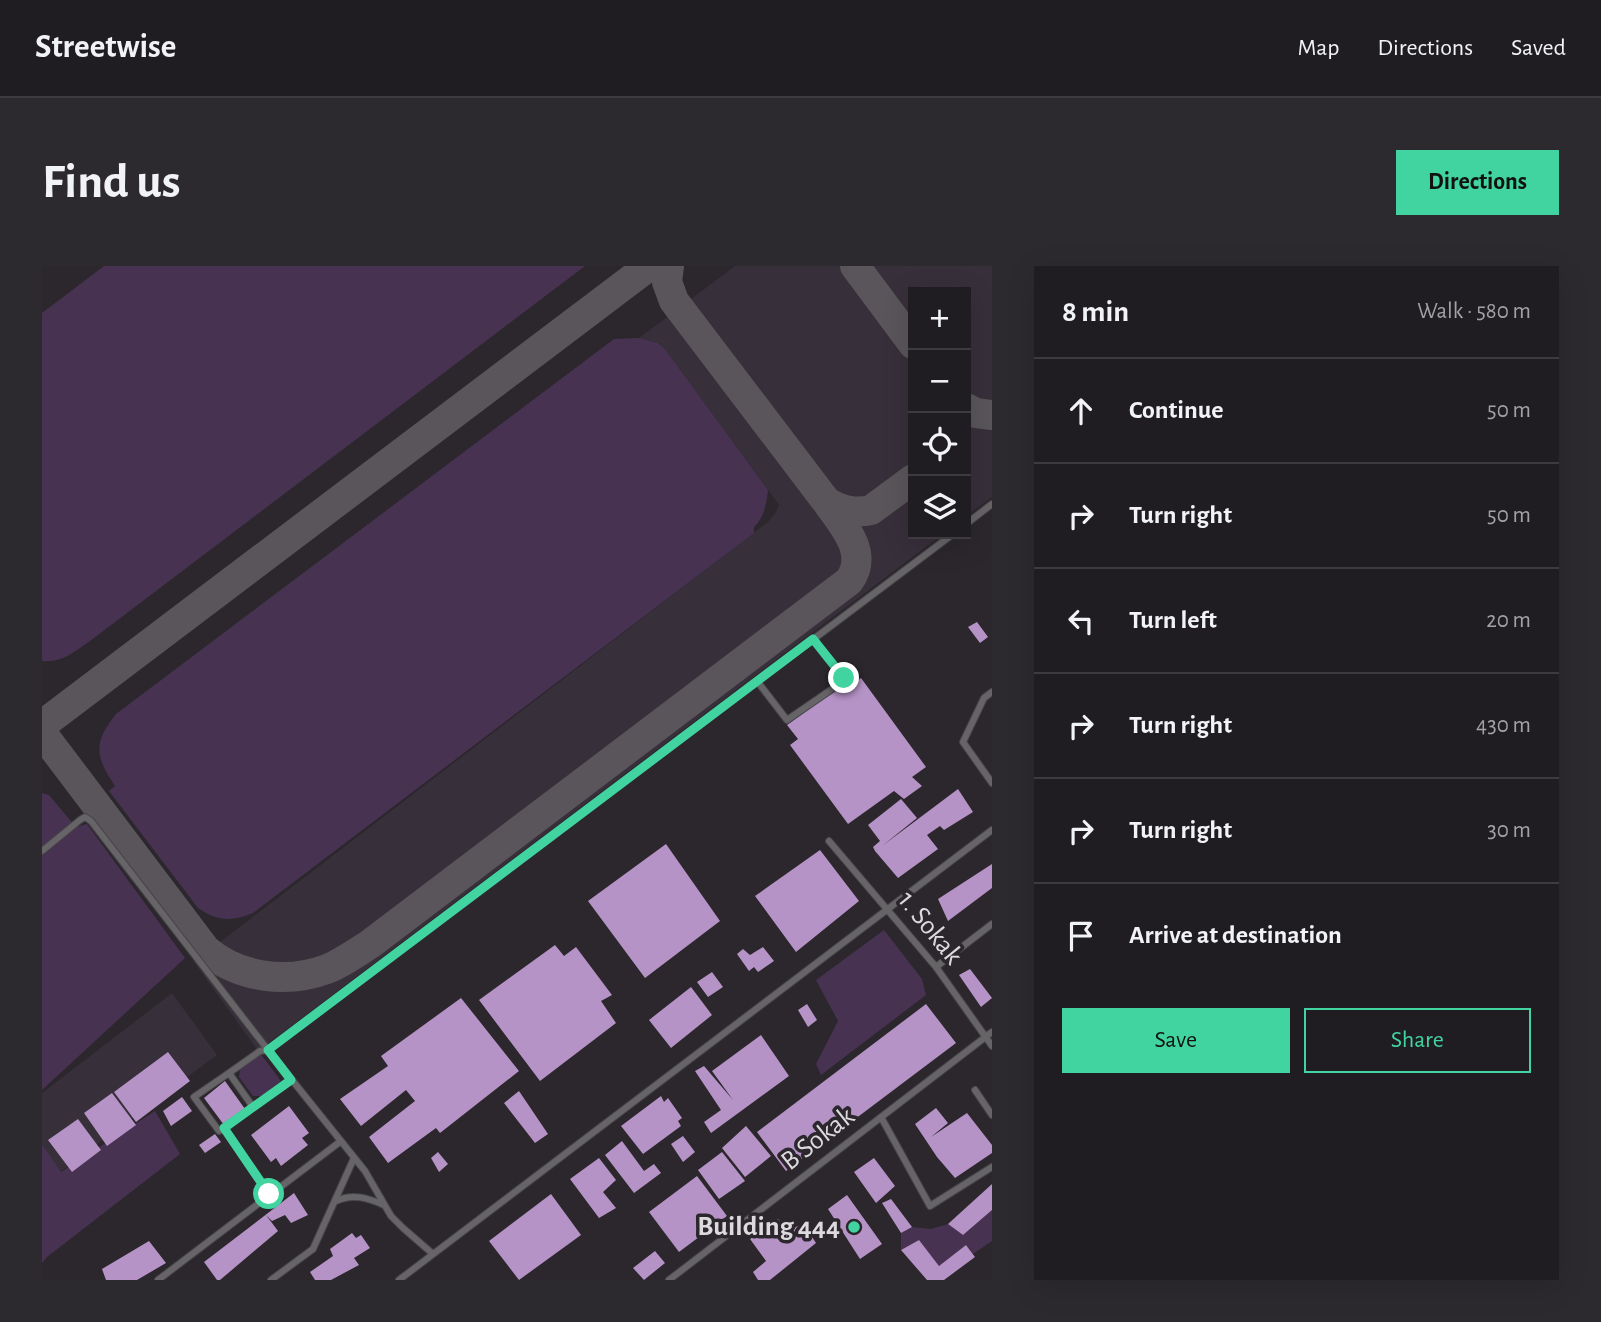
<!DOCTYPE html>
<html lang="en">
<head>
<meta charset="utf-8">
<style>
  :root { --surface:#201d22; --page:#2d2a2f; --text:#f1f3f6; --muted:#a2a2a5; --line:#3d3b40; --accent:#42d4a0 }
  body { margin:0; font-family:"Alegreya Sans",sans-serif; background:var(--page); color:var(--text) }
  .controls { position:absolute; right:21px; top:21px; display:grid; overflow:hidden; border-radius:0px; box-shadow:0 7px 28px #0002 }
  .controls button { width:63px; height:63px; display:grid; place-items:center; padding:0; border:0; border-bottom:2px solid var(--line); background:var(--surface); color:var(--text); font:35px sans-serif }
  .stop { position:absolute; width:21px; height:21px; margin:-16px; border:5px solid #42d4a0; border-radius:50%; background:#fff }
  .stop.end { background:#42d4a0; border-color:#fff; box-shadow:0 2px 7px #0008 }
  .list { margin:0; padding:0; list-style:none }
  h2 { display:flex; justify-content:space-between; align-items:center; height:91px; margin:0; padding:0 28px; font-size:30px }
  h2 small { font-size:23px; font-weight:400; color:var(--muted) }
  .list li { display:grid; grid-template-columns:46px 1fr auto; gap:21px; align-items:center; box-sizing:border-box; height:105px; padding:0 28px; border-top:2px solid var(--line) }
  .list b { display:block; font-size:26px; white-space:nowrap }
  .list em { font-size:23px; font-style:normal; color:var(--muted) }
  .actions { display:flex; gap:14px; padding:21px 28px }
  .actions a { flex:1; padding:16px 0; border:2px solid var(--accent); border-radius:0px; text-align:center; font-size:24px; color:var(--accent) }
  .actions .main { background:var(--accent); color:#111 }
  .icon { flex:none; width:38px; height:38px; fill:none; stroke:currentColor; stroke-width:2; stroke-linecap:round; stroke-linejoin:round }
  .map { position:relative; flex:none; width:950px; height:1014px; overflow:hidden; border-radius:0px }
  header { display:flex; align-items:center; gap:42px; box-sizing:border-box; height:98px; padding:0 35px; background:var(--surface); border-bottom:2px solid var(--line) }
  header strong { font-size:33px }
  nav { display:flex; gap:38px; margin-inline-start:auto; font-size:24px }
  .intro { display:flex; align-items:center; justify-content:space-between; box-sizing:border-box; height:168px; padding:0 42px }
  h1 { margin:0; font-size:49px }
  .button { padding:18px 32px; border-radius:0px; background:var(--accent); color:#111; font-size:24px; font-weight:700 }
  main { display:flex; gap:42px; padding:0 42px }
  aside { flex:1; background:var(--surface); border-radius:0px; box-shadow:0 7px 28px #0002 }
  .map>svg:first-child { display:block }
  .built { fill:#372f3a }
  .green { fill:#483251 }
  .lines { fill:none; stroke-linecap:round; stroke-linejoin:round }
  .taxiway { stroke:#59555a; stroke-width:30 }
  .building { fill:#b693c6 }
  .service-casing { stroke:#474449; stroke-width:8 }
  .path { stroke:#868287; stroke-width:2; stroke-dasharray:7 3.5; stroke-linecap:butt }
  .service { stroke:#666467; stroke-width:6 }
  .route { stroke:#42d4a0; stroke-width:9 }
  .poi-dot { fill:#42d4a0; stroke:#2b272d; stroke-width:2.5 }
  .labels { text-anchor:middle; dominant-baseline:central; stroke-width:7; stroke-linejoin:round; paint-order:stroke }
  .street-label { font-size:28px; fill:#dddade; stroke:#2b272d }
  .poi-label { font-size:28px; font-weight:bold; fill:#dddade; stroke:#2b272d; text-anchor:end }
</style>
</head>
<body>
<header>
<strong>Streetwise</strong>
<nav><a>Map</a><a>Directions</a><a>Saved</a></nav>
</header>
<div class="intro"><h1>Find us</h1><a class="button">Directions</a></div>
<main>
<div class="map">
<svg width="950" height="1014" viewBox="0 0 950 1014">
  <rect width="100%" height="100%" fill="#2b272d"/>
  <path class="built" d="M693,0H950V231L924,250V26H871V268H901L216,785L152,696L726,256L734,246L737,239L623,83L616,77L597,72Z
    M130,727L175,789L18,906L0,878V827Z"/>
  <path class="green" d="M62,0H543L48,375C32,386 20,397 0,395V47Z
    M597,72L616,77L623,83L726,224C724,239 723,250 712,261V267L211,647C190,656 174,655 156,642L67,525L73,520C53,490 51,477 74,448L572,73Z
    M0,527L7,529L34,561L45,558L143,692L0,824Z
    M842,664L880,713L884,729L779,809L774,798L796,755L774,714Z
    M218,787L239,815L219,830H211L197,811L198,803Z
    M113,845L138,888L5,991L0,997V878L19,906Z
    M950,944V975L931,988L924,979L897,1000L877,974L859,984V967L870,961L889,963L906,958L921,969Z"/>
  <g class="lines">
    <path class="taxiway" d="M627,0L625,16L632,35L784,235C796,244 814,248 829,244L871,213
      M813,0L871,78
      M924,142L934,147L950,149
      M0,459L607,0
      M0,467L164,684C197,712 245,718 285,703C300,697 314,687 328,678L807,315C828,287 800,258 784,235"/>
  </g>
  <path class="building" d="M935,356L946,371L938,377L926,361Z
    M802,412L807,420L819,412L884,501L870,511L880,520L862,533L852,525L806,558L748,479L756,473L745,459L796,422L793,418Z
    M916,523L931,546L902,564L898,560L885,569L896,583L856,612L833,585L831,581L838,575L826,559L859,533L875,552L840,580Z
    M624,578L678,655L603,712L546,635Z
    M778,584L817,635L754,686L713,630Z
    M950,598V622L906,655L896,633Z
    M882,639L890,649L881,656L877,643Z
    M513,679L522,690L534,681L570,729L559,735L574,757L498,815L437,734Z
    M721,681L732,695L716,706L712,701L707,705L695,688L701,683L708,689Z
    M928,703L950,732L939,741L917,709Z
    M670,706L681,721L666,731L655,716Z
    M649,721L670,749L629,782L607,754Z
    M419,732L477,805L398,867L394,862L346,897L327,871L373,835L364,824L319,860L298,833L346,800L339,790Z
    M765,738L775,754L766,761L756,744Z
    M884,738L914,777L744,905L715,866Z
    M719,769L747,810L669,867L662,856L679,844L653,805L662,800L691,834L670,805Z
    M126,786L148,815L94,856L72,826Z
    M183,815L203,843L182,859L162,832Z
    M477,825L506,868L493,877L462,837Z
    M70,827L94,859L65,880L42,847Z
    M619,830L622,836L626,832L640,852L636,855L639,860L601,888L579,860Z
    M140,831L150,845L129,860L121,845Z
    M247,840L267,867L260,872L266,879L239,900L234,892L229,896L209,869Z
    M894,842L906,857L889,871L925,847L950,879V887L913,912L895,891L873,858Z
    M36,853L59,884L30,906L6,874Z
    M704,860L729,890L703,911L680,882Z
    M173,868L179,876L163,887L157,879Z
    M641,870L653,886L641,896L629,878Z
    M580,875L602,905L612,898L619,907L592,927L563,889Z
    M396,886L406,898L397,906L389,892Z
    M680,886L703,915L677,933L656,904Z
    M557,892L574,914L561,926L574,942L557,952L528,913Z
    M832,892L853,920L834,937L812,906Z
    M655,910L685,950L637,986L607,946Z
    M950,918V944L921,969L906,958Z
    M252,927L266,949L249,957L243,949L230,955L224,949L236,965L178,1014H175L162,996Z
    M509,928L539,969L477,1014L447,975Z
    M805,929L840,978L818,993L786,943Z
    M849,933L870,961L859,967L840,937Z
    M736,953L747,965L761,957L774,977L728,1014H716L711,1006L724,995L708,973Z
    M310,967L314,972L319,969L328,982L312,992L317,999L289,1014H273L268,1006L291,990L288,983Z
    M877,974L897,1000L924,979L933,991L902,1014H885L859,984Z
    M107,975L124,997L95,1014H64L60,1003Z
    M613,985L623,997L602,1014L591,1002Z"/>
  <g class="lines">
    <defs>
      <path id="service" d="M924,258L950,238
        M715,415L745,454L793,421
        M950,426L942,432L921,476L950,517
        M787,575L894,701L950,780
        M0,585L38,554L43,551L49,555L226,784L218,785L187,807L211,841L249,814
        M894,701L950,658
        M187,807L152,831L177,865L211,841
        M933,824L950,849
        M839,851L888,940L950,901
        M182,862L227,927
        M294,935C311,927 326,932 342,939
        M391,988L361,962L349,950L323,905L226,784L911,268
        M116,1014L299,875
        M229,1014L271,983L312,892
        M357,1014L950,564
        M627,1014L950,766"/>
    </defs>
    <use href="#service" class="service-casing"/>
    <path class="path" d="M776,379L802,412"/>
    <use href="#service" class="service"/>
  </g>
  <g class="lines">
    <path class="route" d="M227,928L182,862L249,814L226,784L771,373L802,412"/>
  </g>
  <circle class="poi-dot" cx="812" cy="961" r="7"/>
  <g class="labels">
    <g class="street-label">
      <text transform="translate(888 662) rotate(51)">1. Sokak</text>
      <text transform="translate(776 873) rotate(-38)">B Sokak</text>
    </g>
    <g class="poi-label">
      <text x="798" y="961">Building 444</text>
    </g>
  </g>
</svg>
<div class="controls">
<button>+</button>
<button>−</button>
<button><svg class="icon" aria-label="locate" viewBox="0 0 24 24"><circle cx="12" cy="12" r="6"/><path d="M12 2v4M12 18v4M2 12h4M18 12h4"/></svg></button>
<button><svg class="icon" aria-label="layers" viewBox="0 0 24 24"><path d="M12 4l9 5-9 5-9-5zM3 14l9 5 9-5"/></svg></button>
</div>
<div class="stop" style="left:227px;top:928px"></div>
<div class="stop end" style="left:802px;top:412px"></div>
</div>
<aside>
<h2>8 min<small>Walk · 580 m</small></h2>
<ul class="list">
<li><svg class="icon" aria-label="ahead" viewBox="0 0 24 24"><path d="M12 20V5M6 11l6-6 6 6"/></svg><div><b>Continue</b></div><em>50 m</em></li>
<li><svg class="icon" aria-label="right" viewBox="0 0 24 24"><path d="M7 20v-9h11M14 6l5 5-5 5"/></svg><div><b>Turn right</b></div><em>50 m</em></li>
<li><svg class="icon" aria-label="left" viewBox="0 0 24 24"><path d="M17 20v-9H6M10 6l-5 5 5 5"/></svg><div><b>Turn left</b></div><em>20 m</em></li>
<li><svg class="icon" aria-label="right" viewBox="0 0 24 24"><path d="M7 20v-9h11M14 6l5 5-5 5"/></svg><div><b>Turn right</b></div><em>430 m</em></li>
<li><svg class="icon" aria-label="right" viewBox="0 0 24 24"><path d="M7 20v-9h11M14 6l5 5-5 5"/></svg><div><b>Turn right</b></div><em>30 m</em></li>
<li><svg class="icon" aria-label="arrive" viewBox="0 0 24 24"><path d="M6 21V4h12l-3 4 3 4H6"/></svg><div><b>Arrive at destination</b></div></li>
</ul>
<div class="actions"><a class="main">Save</a><a>Share</a></div>
</aside>
</main>
</body>
</html>
